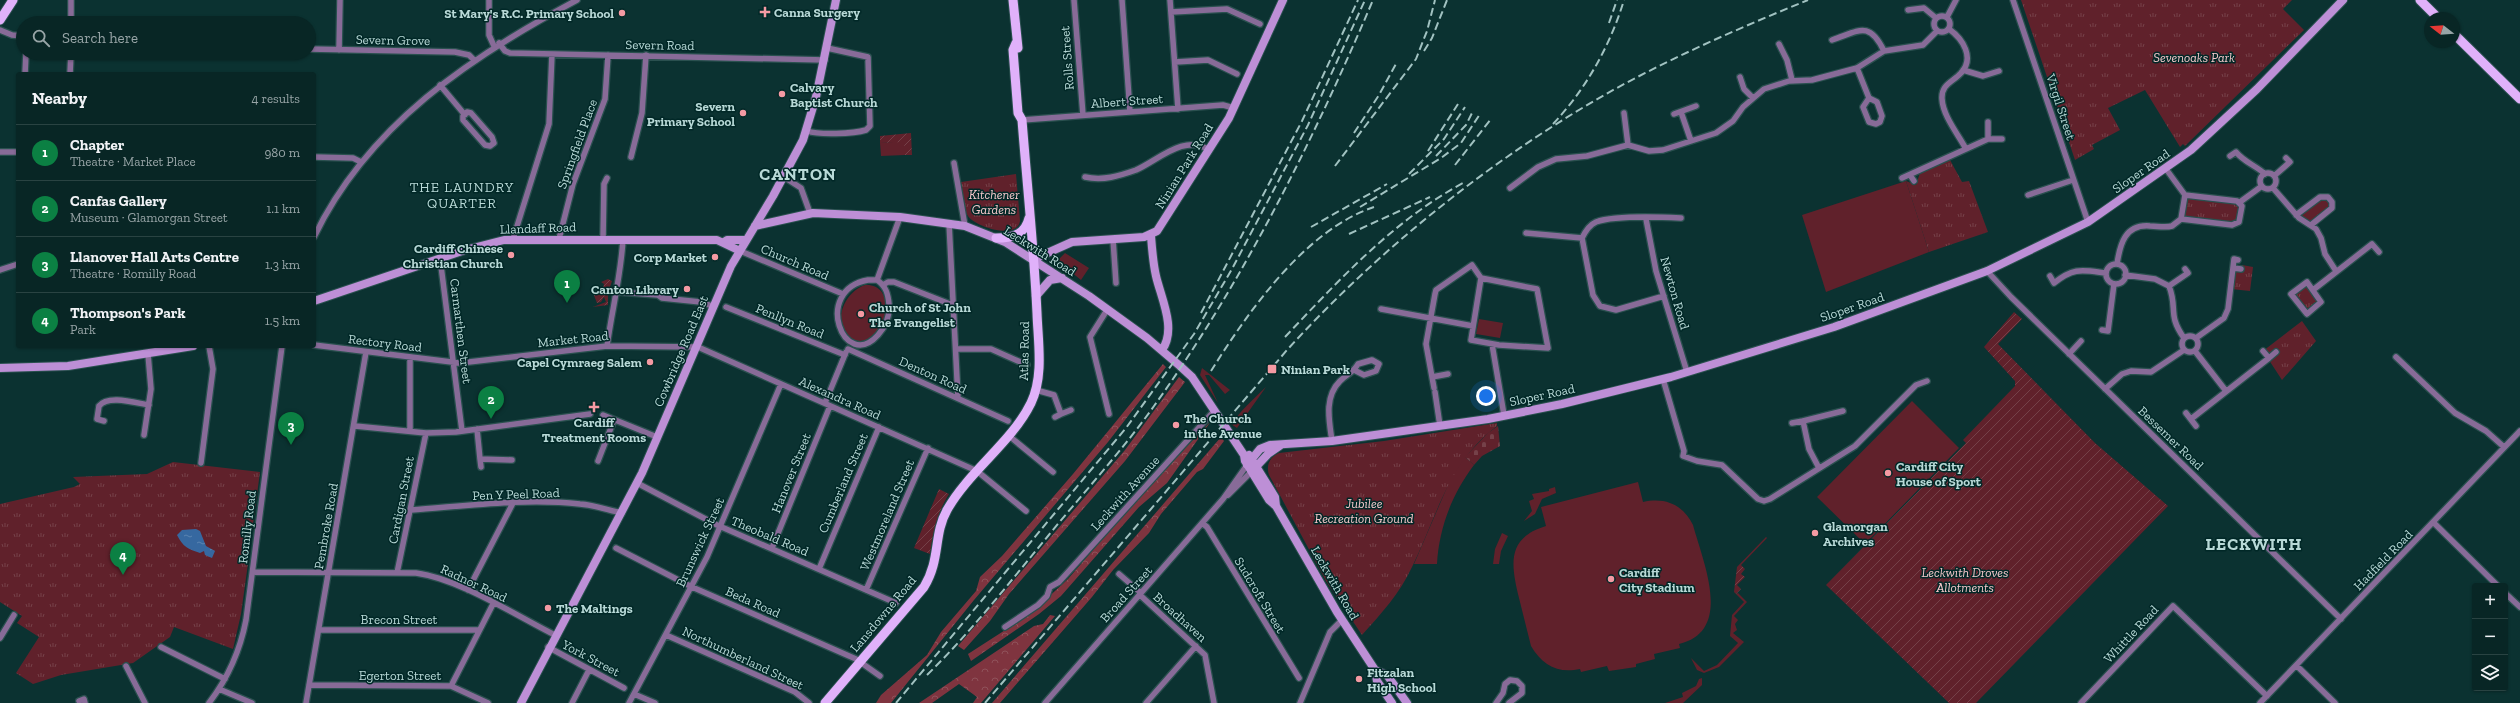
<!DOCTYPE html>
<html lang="en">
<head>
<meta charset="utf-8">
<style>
  :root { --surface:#082625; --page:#163232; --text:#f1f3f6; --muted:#98a5a7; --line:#294342; --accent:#0b8043 }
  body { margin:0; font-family:"Zilla Slab",serif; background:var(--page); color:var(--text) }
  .controls { position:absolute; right:12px; bottom:12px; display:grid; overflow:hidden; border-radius:4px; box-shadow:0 1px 3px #0004 }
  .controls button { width:36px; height:36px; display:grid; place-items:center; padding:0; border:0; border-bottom:1px solid var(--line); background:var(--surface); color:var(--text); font:20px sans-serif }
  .compass { position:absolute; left:2424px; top:12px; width:36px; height:36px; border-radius:50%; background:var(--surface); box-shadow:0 1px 3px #0004; rotate:287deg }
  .you { position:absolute; left:1486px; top:396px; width:14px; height:14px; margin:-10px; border:3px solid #fff; border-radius:50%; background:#1a73e8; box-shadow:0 0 0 6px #1a73e833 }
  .badge { display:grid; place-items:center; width:26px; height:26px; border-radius:50%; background:var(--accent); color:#fff; font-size:13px; font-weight:700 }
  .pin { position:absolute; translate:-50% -33px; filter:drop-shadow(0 1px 2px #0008) }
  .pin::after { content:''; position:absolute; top:21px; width:14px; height:12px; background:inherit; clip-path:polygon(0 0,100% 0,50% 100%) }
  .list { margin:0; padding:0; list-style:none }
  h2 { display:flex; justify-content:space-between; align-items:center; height:52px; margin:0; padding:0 16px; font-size:17px }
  h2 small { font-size:13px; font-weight:400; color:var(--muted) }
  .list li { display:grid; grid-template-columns:26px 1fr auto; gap:12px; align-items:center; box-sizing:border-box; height:56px; padding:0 16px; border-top:1px solid var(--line) }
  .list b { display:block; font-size:15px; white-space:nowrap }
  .list p { margin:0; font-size:13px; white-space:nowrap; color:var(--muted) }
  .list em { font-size:13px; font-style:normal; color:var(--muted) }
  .icon { flex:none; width:22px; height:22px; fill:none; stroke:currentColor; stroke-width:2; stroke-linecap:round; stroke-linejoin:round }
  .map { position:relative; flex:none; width:2520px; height:703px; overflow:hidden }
  .search { position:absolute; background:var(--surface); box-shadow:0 1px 3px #0004; left:16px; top:16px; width:300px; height:44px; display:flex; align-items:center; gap:10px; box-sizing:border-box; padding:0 14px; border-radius:22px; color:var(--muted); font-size:15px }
  .panel { position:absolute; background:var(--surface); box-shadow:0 1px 3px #0004; left:16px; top:72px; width:300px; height:276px; border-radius:4px }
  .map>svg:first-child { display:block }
  .grass { fill:#60212b }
  .forest { fill:url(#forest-crowns) }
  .cemetery { fill:url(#cemetery-stones) }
  .park { fill:url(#park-tufts) }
  .garden { fill:url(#garden-furrows) }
  .water { fill:url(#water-ripples) }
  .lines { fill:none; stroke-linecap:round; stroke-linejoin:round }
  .street-casing { stroke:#2a504f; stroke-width:8 }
  .secondary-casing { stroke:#2a504f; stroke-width:10 }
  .primary-casing { stroke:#2a504f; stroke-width:11 }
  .street { stroke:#886b98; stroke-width:5.5 }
  .secondary { stroke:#bd8fd6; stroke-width:8 }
  .primary { stroke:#e0b1fa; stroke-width:9 }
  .rail { stroke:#a1c2c1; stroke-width:2; stroke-dasharray:8 4; stroke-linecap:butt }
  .poi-dot { fill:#f49aa3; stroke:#012827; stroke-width:1.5 }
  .labels { text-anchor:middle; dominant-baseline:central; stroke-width:3; stroke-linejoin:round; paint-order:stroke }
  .poi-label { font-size:13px; font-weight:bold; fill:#b8d9d7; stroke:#012827; text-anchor:start }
  .street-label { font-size:13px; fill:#b8d9d7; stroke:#012827 }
  .park-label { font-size:13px; font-style:italic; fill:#f7c8cb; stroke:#012827 }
  .neighbourhood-label { font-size:14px; letter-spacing:1px; fill:#b8d9d7; stroke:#012827 }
  .district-label { font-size:17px; font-weight:bold; letter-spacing:1px; fill:#b8d9d7; stroke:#012827 }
</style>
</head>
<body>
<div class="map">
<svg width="2520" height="703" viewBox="0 0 2520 703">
  <defs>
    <pattern id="forest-crowns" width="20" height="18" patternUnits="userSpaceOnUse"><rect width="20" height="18" fill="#7f343f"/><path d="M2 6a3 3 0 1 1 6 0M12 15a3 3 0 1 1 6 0" fill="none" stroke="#8f515a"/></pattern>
    <pattern id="cemetery-stones" width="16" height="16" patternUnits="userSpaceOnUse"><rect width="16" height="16" fill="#60212b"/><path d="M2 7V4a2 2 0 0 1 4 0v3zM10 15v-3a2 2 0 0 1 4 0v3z" fill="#754149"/></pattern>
    <pattern id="park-tufts" width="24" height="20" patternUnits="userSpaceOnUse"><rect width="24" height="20" fill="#60212b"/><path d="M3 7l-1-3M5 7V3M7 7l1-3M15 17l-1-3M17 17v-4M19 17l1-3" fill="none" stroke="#754149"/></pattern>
    <pattern id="garden-furrows" width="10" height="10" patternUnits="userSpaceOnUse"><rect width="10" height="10" fill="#60212b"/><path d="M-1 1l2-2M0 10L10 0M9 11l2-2" fill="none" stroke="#754149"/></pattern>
    <pattern id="water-ripples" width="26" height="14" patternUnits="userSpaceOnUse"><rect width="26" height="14" fill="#3668a0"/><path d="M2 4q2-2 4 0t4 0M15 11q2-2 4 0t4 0" fill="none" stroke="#5a84b1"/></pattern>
  </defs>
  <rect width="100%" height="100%" fill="#0b3231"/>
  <path class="grass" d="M905,141V155L881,156L880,143Z
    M1906,181L1929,252L1826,292L1802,215Z
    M1065,253L1089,268L1081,280L1060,263L1059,259Z
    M865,285C899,283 888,342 859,341C830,339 838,294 865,285Z
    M1479,319L1503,323L1500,338L1476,334Z
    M1202,368L1230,390L1225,394L1209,375H1205L1218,403L1200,375Z
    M1266,387L1237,428L1231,424C1239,413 1254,398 1266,387Z
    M1912,401L1959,448L1865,544L1817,497Z
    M1465,457L1474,465C1452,494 1439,528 1437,564H1414L1451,478Z
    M1638,482L1643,502C1666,497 1683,505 1693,525C1703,562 1734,631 1679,644L1680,648L1654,654L1655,659L1636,664V667L1609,671L1607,666L1581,672L1580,669C1558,674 1542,665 1531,646C1527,630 1523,614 1519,598C1511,565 1506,538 1546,526L1541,507Z
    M1555,487L1556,493L1542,499L1535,514L1524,521L1532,511L1529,501L1534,499L1532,494L1549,491V489Z
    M1502,533L1508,536L1501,551L1499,564H1493L1495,549Z
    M1738,593L1747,602L1734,616L1738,620L1735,624L1737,630L1733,633L1744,642L1719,667L1704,673L1697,670L1691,658L1704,671L1717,665L1738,643L1730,636L1732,615L1744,602L1736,594Z
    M1702,678V685L1683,703H1665L1683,697L1682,693L1696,686L1699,679Z"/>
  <path class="forest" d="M1163,364L1166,367L1108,442L974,600L891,703H876L881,695L927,655L941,632L976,591L980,577L1002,556L1073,474Z
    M1179,377L1185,382L1125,461L1009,594L990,621L964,650L958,646L1125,450Z
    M1211,421L1167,483L1139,507L1061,596L1039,614L971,661L968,654L1030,614L1068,579L1135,501Z
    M1221,437L1224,441L1203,469L1197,472L1161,514L1149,533L1113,570L1092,597L1000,703H992Z
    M1050,615L1055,616L981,703H973L977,697L959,684L932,703H919L1034,626L1043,624Z"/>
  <path class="cemetery" d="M1498,426L1500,446L1482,456L1474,465L1465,457L1488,433Z"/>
  <path class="park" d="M2021,0H2292L2283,9L2304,30L2185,146L2183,144L2180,147L2145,90L2108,108L2120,130L2092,145L2094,149L2075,160Z
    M1950,160L1962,182L1969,181L1988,232L1929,252L1906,181L1916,185L1920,173Z
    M1016,174L1020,221C1017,241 974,226 968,216C962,208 962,192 961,182Z
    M2185,195L2240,202L2236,224L2181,219Z
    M2323,196L2333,205L2311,225L2296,215Z
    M2242,265L2253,267L2250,291L2231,289L2233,268L2241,269Z
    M2307,282L2321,302L2307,314L2291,294Z
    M2302,321L2316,341L2282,380L2263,351Z
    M1497,423V426C1448,463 1438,514 1412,567C1400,593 1381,614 1362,635L1326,581L1269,475C1266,466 1269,457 1279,453L1384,441Z
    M173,462L260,472L251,539L249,541L250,549L241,614L233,649L174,627L170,637L133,663L61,675L33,684L16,673L39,637L17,623L22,616L0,602V504L74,487L80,484L73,477L147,474Z"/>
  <path class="garden" d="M911,133L912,155H905L904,142L880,143V136Z
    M608,279L612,281L608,293V305L593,307L606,302L604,297L601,302L597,303L593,293L602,292L604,284L601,282Z
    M2014,312L2022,319L1998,344L2095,443L2168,506L1976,703H1949L1826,585L1966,443L1963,440L2015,386V381L1984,347Z
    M939,489L949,494C937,513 933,532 930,554L914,548Z
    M1766,537L1767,538L1741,565L1745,569L1741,574L1745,577L1737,585L1741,589L1736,594L1734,592L1737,567Z"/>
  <path class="water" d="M196,529L200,531L206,546L215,551L212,558L205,555L204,551L200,553C188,549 183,547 177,535L182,530Z"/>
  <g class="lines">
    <defs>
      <path id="street" d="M489,0V35L494,46
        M1074,0L1083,115
        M1122,0L1130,112
        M1170,0L1178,109
        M2013,0L2088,222
        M1908,10L1924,8L1936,18
        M1171,12L1227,9L1260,24
        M1934 24a8 8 0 1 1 16 0a8 8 0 1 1-16 0Z
        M1947,17L1956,0
        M71,23V0
        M1949,29C1963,39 1975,58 1961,73C1953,82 1941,84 1942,99C1943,116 1958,134 1966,149
        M0,30L12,35L23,36
        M1832,40C1859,31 1869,20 1884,51
        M499,43L505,51L510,53L825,60
        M1779,44L1787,60L1792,80
        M309,49L455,52L469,55L474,60
        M339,50L340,0
        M1175,62L1208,60L1237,74
        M1857,68L1869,98L1877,102L1882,116L1880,122L1876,124L1869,122L1863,107L1869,98
        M1963,70L1983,76L1999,71
        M25,74L26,53
        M70,74L71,53
        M1740,77L1744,89L1752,97
        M440,85L465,115
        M467,112L471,113L492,137L494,143L490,146L485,145L463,120V116Z
        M1681,112L1691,141
        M1624,113L1628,145
        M1674,114L1696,106
        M1022,120L1223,105L1234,108
        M1988,122V139
        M807,131C819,135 853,134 866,130L870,126L868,57L827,48
        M0,152H18
        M2230,156L2236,152C2244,162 2255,165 2265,174
        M314,157L353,158L361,162
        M631,157L642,113L646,55
        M954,163L965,226
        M2166,169L2185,195
        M2260 181a8 8 0 1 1 16 0a8 8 0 1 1-16 0Z
        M1910,175L1914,181
        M2274,176L2290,162L2286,158
        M784,177L801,188L810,213
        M1085,177C1103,181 1119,176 1136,170C1157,161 1185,133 1209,150
        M1902,178L1988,139H2002
        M1510,188L1538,167L1556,159L1587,156L1628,145L1649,151L1663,150L1716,133L1733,121L1743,107L1764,89L1789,81L1812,80L1857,68L1884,51L1923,45L1937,31
        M2273,188L2299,218L2316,229L2321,238L2325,254L2336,271
        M2028,195L2073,180
        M2185,195L2237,201L2242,206L2239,222L2232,225L2181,219Z
        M2240,202L2262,186
        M2296,215L2320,197H2328L2332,202V208L2311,225
        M1646,219L1656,271L1687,372
        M949,223L958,398
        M1526,233L1582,238C1585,232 1589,225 1596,222C1616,215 1659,217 1681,218
        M314,237C368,125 470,57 577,0
        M1582,238L1593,295L1600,306L1616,310L1664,296
        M513,239L549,124L552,54
        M559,239L573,184L605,99L608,55
        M603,239L604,184L607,178
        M1113,239L1116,283
        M738,250L843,294
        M440,258L462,431
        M2117,264C2120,244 2125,224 2150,226C2157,226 2165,228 2172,226L2181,219
        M2106 274a10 10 0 1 1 20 0a10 10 0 1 1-20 0Z
        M2233,268L2241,269
        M0,270L18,264
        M1987,271L2011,297L2341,619
        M2125,275L2155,279L2169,286C2178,309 2167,314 2184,338
        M2050,276L2054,283C2074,267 2082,270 2106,273
        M868,280H877C886,286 888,294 889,304C890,316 886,326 878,335C844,373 812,290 868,280Z
        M877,280L900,217
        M2307,282L2321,302L2307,314L2291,294Z
        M883,285L888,282H894L955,306
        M2169,286L2188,273L2185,269
        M2313,290L2372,244L2379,252
        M618,292L658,295L662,298L701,302L712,306
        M726,307L845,355
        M1381,309L1473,326
        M1107,310L1090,337L1109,414
        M2102,330L2108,331L2114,284
        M2182 344a8 8 0 1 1 16 0a8 8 0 1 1-16 0Z
        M2196,338L2224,318L2228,309L2234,259L2238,260
        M1492,344L1504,415
        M314,345L460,363L607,346L698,347L977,471L1026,511
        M607,346C612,309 621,276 623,239
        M848,349L1008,421
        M957,349H991L1027,365
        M2195,351L2226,391
        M2069,354L2081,341
        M2396,357L2455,413L2486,431L2504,447
        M2269,358L2276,352
        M1448,374L1432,377L1426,344L1435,294L1436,290L1472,265L1481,278L1537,289L1548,348L1499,345L1471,340L1481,278
        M1432,377L1434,388
        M1663,379L1684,451L1683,456L1697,461L1722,465L1758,499L1764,501L1770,499L1855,446L1916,385L1927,381
        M2105,389L2122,374L2131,371L2151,372L2184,350
        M1036,390L1054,395L1061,414L1071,410
        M1435,392L1440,426
        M825,403L846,352
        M2186,413L2196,426
        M603,415L657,437
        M1055,417L1061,414
        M2191,419L2269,358L2263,351
        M104,421L97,419L99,406C108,394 136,403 149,405
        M1792,423L1803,421
        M355,426L426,433L456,432L590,414
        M477,429L480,459L512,460
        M410,431V358
        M144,435L151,389L148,354
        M1008,435L1053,472
        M1332,441C1329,420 1324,397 1340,381C1347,374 1353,373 1358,364L1372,360L1379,364L1376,371L1364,375L1356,371
        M480,459L481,467
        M598,461L614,420
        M201,463L213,369L209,346
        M1819,468L1809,449L1803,421L1843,411
        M637,483L717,525L896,603
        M1228,495L1251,472
        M411,510C466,506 524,498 580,504C594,505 608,510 622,513
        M1202,523L1207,527L1299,678
        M2434,523L2498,586
        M616,548L692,587L856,659L880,676
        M772,548L830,406
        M819,569L879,427
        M253,572L416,573C460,579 515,615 555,635
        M397,573L426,433
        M1119,574L1141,593
        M468,590L513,503
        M866,590L928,448
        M2505,593L2520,607
        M1140,595L1205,655L1214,703
        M1005,627L1038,605L1047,596L1050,587L1059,582L1214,411
        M319,630H479
        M666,635L795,692L809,703
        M0,638L14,615
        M161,647L225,679
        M548,647L624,688
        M126,666L145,703
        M2297,666L2335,703
        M309,685L451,686L488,703
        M451,686L493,604
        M219,689L252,703
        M634,694L655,703
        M79,701L84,699L85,703
        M209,703C228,678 240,651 246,620L282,346
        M306,703L366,352
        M572,703L589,670
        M629,703L707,557L781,384
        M1045,703L1223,499L1247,465
        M1146,703L1196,646
        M1300,703L1330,632L1342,620
        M1496,703L1503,693L1505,684L1510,680L1517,681L1522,686V693L1509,703
        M2081,703L2173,606L2267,696
        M2260,703L2520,431"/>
      <path id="secondary" d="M755,226L813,213L900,217L965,226L1005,242L1089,296L1147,338L1180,366L1192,377L1244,455L1245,461L1269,500L1276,506L1337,612L1375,670L1377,681L1392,703
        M1151,236C1152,249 1153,263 1156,276C1161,298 1177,329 1162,350
        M724,242L727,240H745
        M1034,259L1072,242L1144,237L1157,231L1229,118L1283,0
        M1036,296L1050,280L1062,278
        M314,301L465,250L504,240H717L738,250
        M0,368L68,366L193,346
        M1249,455L1275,497L1276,506
        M1247,465L1260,449L1270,445L1332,441L1488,419L1562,404L1671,377L1834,327L1987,271L2088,222L2191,150L2257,89L2343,0
        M1253,470L1268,454L1281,445
        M1375,670L1387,675L1407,703
        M521,703L642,473L731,266L773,196L803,140L816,97L836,0"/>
      <path id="primary" d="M1013,0L1018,48
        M2420,0L2438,18
        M0,20L13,0
        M2454,34L2520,99
        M996,238C1012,238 1025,235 1029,218
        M825,703L924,587C941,559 933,535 947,510C969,471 1012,442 1031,403C1044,376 1038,342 1037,313C1034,249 1027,184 1022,120L1018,113L1013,50L1016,43"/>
    </defs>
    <use href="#street" class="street-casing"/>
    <use href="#secondary" class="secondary-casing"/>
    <use href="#primary" class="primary-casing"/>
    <use href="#street" class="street"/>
    <use href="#secondary" class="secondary"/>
    <use href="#primary" class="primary"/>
    <path class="rail" d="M1609,23L1617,0
      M1424,51L1432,38L1447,0
      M1553,124C1586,89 1610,46 1624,0
      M1354,133L1379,95L1397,62
      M1428,151L1458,104
      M1436,156L1466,125L1473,111
      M1455,165L1491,119
      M1335,166L1416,59L1427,31L1435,0
      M1409,174L1444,139L1465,107
      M1360,207L1441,158L1461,143L1480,114
      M1311,227L1387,184
      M1349,234L1430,197
      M1201,313L1302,121L1358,0
      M1285,337C1339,280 1393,221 1463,183
      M1211,371C1248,312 1305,230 1374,207
      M927,675C971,632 1009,583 1048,536C1083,493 1122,451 1154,406C1243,282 1313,141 1373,0
      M896,703L1126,428L1194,334L1232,269L1308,125L1365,0
      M985,703L1287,350C1379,249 1495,156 1615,89C1677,55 1742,27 1808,0"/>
  </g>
  <g class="poi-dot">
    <path d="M763 6h4v4h4v4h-4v4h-4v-4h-4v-4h4z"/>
    <circle cx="622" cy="13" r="4"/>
    <circle cx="782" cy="94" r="4"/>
    <circle cx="743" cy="113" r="4"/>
    <circle cx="511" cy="255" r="4"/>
    <circle cx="715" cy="257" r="4"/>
    <circle cx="687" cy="289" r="4"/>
    <circle cx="861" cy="314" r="4"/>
    <circle cx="650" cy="362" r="4"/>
    <rect x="1267" y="364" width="10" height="10" rx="2"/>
    <path d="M592 401h4v4h4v4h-4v4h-4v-4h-4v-4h4z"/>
    <circle cx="1176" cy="425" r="4"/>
    <circle cx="1888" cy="473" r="4"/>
    <circle cx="1815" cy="533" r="4"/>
    <circle cx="1611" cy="579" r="4"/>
    <circle cx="548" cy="608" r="4"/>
    <circle cx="1359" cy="679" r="4"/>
  </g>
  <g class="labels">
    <g class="poi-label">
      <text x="774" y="12">Canna Surgery</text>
      <text x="614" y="13" text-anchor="end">St Mary's R.C. Primary School</text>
      <text x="790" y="87">Calvary<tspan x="790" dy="15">Baptist Church</tspan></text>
      <text x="735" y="106" text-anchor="end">Severn<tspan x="735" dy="15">Primary School</tspan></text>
      <text x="503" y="248" text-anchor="end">Cardiff Chinese<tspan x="503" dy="15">Christian Church</tspan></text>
      <text x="707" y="257" text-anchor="end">Corp Market</text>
      <text x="679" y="289" text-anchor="end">Canton Library</text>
      <text x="869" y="307">Church of St John<tspan x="869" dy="15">The Evangelist</tspan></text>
      <text x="642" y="362" text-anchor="end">Capel Cymraeg Salem</text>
      <text x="1281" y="369">Ninian Park</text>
      <text x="1184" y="418">The Church<tspan x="1184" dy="15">in the Avenue</tspan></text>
      <text x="594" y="422" text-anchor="middle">Cardiff<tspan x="594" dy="15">Treatment Rooms</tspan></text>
      <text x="1896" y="466">Cardiff City<tspan x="1896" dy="15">House of Sport</tspan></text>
      <text x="1823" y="526">Glamorgan<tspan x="1823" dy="15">Archives</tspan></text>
      <text x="1619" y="572">Cardiff<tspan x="1619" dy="15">City Stadium</tspan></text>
      <text x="556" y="608">The Maltings</text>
      <text x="1367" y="672">Fitzalan<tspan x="1367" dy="15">High School</tspan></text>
    </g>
    <g class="street-label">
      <text transform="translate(393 40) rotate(1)">Severn Grove</text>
      <text transform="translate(660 45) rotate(1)">Severn Road</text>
      <text transform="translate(1067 58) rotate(-94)">Rolls Street</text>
      <text transform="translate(1127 101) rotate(-4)">Albert Street</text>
      <text transform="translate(2061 107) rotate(72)">Virgil Street</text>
      <text transform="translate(577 144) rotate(-70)">Springfield Place</text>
      <text transform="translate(1184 166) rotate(-58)">Ninian Park Road</text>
      <text transform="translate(2141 171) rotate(-35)">Sloper Road</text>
      <text transform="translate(538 228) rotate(-2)">Llandaff Road</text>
      <text transform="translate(1040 251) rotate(32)">Leckwith Road</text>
      <text transform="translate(795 262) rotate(23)">Church Road</text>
      <text transform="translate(1675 293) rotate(74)">Newton Road</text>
      <text transform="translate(1852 307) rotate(-19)">Sloper Road</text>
      <text transform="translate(790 321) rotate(22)">Penllyn Road</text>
      <text transform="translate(461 331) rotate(83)">Carmarthen Street</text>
      <text transform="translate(573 339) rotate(-6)">Market Road</text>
      <text transform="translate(385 343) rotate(7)">Rectory Road</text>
      <text transform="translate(681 351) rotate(-67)">Cowbridge Road East</text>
      <text transform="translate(1024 351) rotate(-89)">Atlas Road</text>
      <text transform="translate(933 375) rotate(24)">Denton Road</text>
      <text transform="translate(1542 395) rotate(-12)">Sloper Road</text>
      <text transform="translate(840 398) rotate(24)">Alexandra Road</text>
      <text transform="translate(2171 438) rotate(44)">Bessemer Road</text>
      <text transform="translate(791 473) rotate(-68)">Hanover Street</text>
      <text transform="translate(843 483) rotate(-67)">Cumberland Street</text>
      <text transform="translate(1125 493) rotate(-48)">Leckwith Avenue</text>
      <text transform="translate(516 494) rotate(-2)">Pen Y Peel Road</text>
      <text transform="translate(401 500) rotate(-79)">Cardigan Street</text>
      <text transform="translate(887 515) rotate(-67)">Westmoreland Street</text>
      <text transform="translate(326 526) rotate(-80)">Pembroke Road</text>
      <text transform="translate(247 527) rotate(-83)">Romilly Road</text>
      <text transform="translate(770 536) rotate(23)">Theobald Road</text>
      <text transform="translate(700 542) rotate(-65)">Brunswick Street</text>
      <text transform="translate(2383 560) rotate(-46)">Hadfield Road</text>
      <text transform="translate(474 583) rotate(25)">Radnor Road</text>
      <text transform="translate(1335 583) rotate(60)">Leckwith Road</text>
      <text transform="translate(1126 594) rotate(-48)">Broad Street</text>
      <text transform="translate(1260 595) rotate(59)">Sudcroft Street</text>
      <text transform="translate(753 602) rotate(24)">Beda Road</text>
      <text transform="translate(883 614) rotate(-50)">Lansdowne Road</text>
      <text transform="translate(1180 617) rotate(42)">Broadhaven</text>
      <text x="399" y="619">Brecon Street</text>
      <text transform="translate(2131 634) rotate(-47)">Whittle Road</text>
      <text transform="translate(591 658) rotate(28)">York Street</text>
      <text transform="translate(743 658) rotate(25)">Northumberland Street</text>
      <text x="400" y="675">Egerton Street</text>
    </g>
    <g class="park-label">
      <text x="2194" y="57">Sevenoaks Park</text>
      <text x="994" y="194">Kitchener<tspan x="994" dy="15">Gardens</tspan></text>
      <text x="1364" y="503">Jubilee<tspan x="1364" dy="15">Recreation Ground</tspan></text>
      <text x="1965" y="572">Leckwith Droves<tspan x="1965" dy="15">Allotments</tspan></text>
    </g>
    <g class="neighbourhood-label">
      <text x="462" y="187">THE LAUNDRY<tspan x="462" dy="16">QUARTER</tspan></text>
    </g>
    <g class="district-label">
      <text x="798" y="174">CANTON</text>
      <text x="2254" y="544">LECKWITH</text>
    </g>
  </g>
</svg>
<div class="controls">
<button>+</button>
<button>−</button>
<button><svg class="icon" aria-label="layers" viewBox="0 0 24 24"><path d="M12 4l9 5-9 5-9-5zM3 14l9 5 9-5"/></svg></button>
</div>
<svg class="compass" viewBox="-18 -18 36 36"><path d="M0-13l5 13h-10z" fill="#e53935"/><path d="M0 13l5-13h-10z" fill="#98a5a7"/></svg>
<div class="you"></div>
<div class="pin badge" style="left:567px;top:303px">1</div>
<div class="pin badge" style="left:491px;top:419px">2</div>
<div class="pin badge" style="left:291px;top:445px">3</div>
<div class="pin badge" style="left:123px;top:575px">4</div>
<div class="search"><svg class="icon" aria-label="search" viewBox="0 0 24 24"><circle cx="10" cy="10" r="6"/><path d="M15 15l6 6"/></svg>Search here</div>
<section class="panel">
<h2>Nearby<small>4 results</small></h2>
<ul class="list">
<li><span class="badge">1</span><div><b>Chapter</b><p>Theatre · Market Place</p></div><em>980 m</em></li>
<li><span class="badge">2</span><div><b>Canfas Gallery</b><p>Museum · Glamorgan Street</p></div><em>1.1 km</em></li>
<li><span class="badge">3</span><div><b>Llanover Hall Arts Centre</b><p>Theatre · Romilly Road</p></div><em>1.3 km</em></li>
<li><span class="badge">4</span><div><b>Thompson's Park</b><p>Park</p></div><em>1.5 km</em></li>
</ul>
</section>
</div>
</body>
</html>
